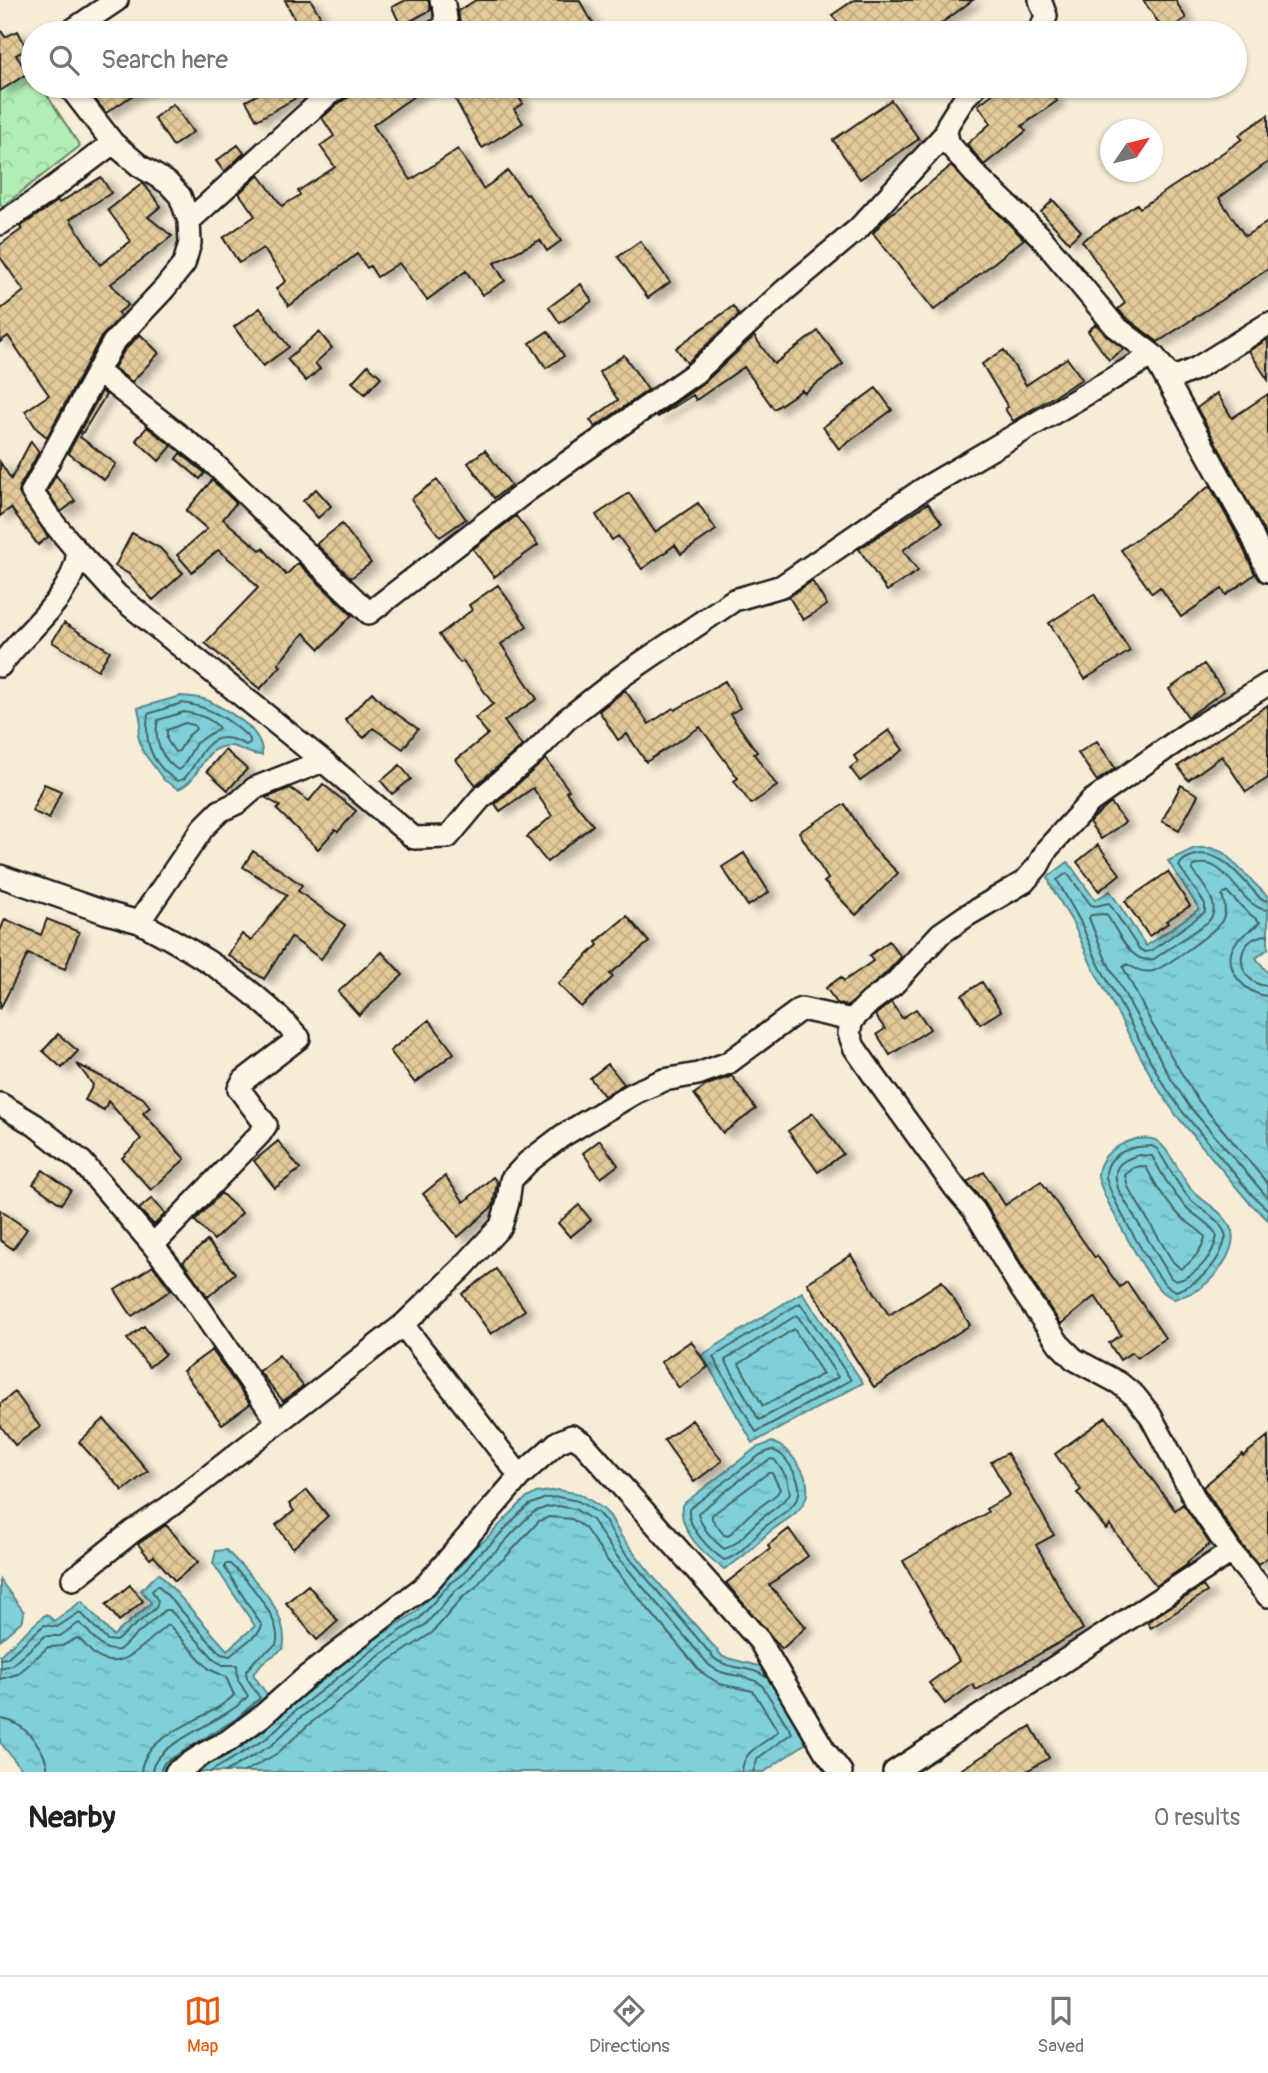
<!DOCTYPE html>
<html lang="en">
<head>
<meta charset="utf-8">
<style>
  :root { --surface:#fff; --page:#f2f2f2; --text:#202124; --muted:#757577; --line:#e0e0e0; --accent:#ea580c }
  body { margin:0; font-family:Pangolin,sans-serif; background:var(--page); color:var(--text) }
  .compass { position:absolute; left:1100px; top:119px; width:63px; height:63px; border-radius:50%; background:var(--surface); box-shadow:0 2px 5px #0004; rotate:55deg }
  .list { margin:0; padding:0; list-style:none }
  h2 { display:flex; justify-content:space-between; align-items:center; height:91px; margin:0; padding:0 28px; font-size:30px }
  h2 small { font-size:23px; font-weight:400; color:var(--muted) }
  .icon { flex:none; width:38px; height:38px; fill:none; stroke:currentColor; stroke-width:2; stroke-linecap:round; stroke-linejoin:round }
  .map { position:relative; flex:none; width:1268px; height:1772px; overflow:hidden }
  .search { position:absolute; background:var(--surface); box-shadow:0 2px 5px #0004; left:21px; right:21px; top:21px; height:77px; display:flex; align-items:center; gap:18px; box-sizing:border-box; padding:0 24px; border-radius:38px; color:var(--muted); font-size:26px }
  .sheet { height:203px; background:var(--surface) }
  nav { display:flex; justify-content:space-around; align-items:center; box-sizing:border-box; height:98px; border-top:2px solid var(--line); background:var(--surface); font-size:19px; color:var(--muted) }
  nav a { display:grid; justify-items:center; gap:4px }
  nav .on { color:var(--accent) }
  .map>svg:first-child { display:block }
  .park { fill:url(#park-crowns); stroke:#678568; stroke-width:2 }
  .water { fill:url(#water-ripples); stroke:#57888d; stroke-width:2 }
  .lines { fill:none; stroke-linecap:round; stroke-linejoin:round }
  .shore { stroke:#446467; stroke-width:2 }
  .building { fill:url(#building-cross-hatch); stroke:#1c1c1c; stroke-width:2; filter:url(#shadow) }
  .minor-casing { stroke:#1c1c1c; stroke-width:26 }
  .minor { stroke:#fcf5e5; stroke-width:21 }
</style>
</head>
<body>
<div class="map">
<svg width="1268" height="1772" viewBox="0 0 1268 1772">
  <defs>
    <pattern id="park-crowns" width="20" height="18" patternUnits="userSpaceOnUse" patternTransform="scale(1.75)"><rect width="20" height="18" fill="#b2eeb4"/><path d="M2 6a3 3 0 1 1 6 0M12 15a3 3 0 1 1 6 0" fill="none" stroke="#98cc9a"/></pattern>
    <pattern id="water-ripples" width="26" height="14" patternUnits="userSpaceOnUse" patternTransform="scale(1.75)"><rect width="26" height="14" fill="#7fd0d8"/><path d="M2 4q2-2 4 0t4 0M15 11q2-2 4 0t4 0" fill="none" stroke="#6db2b9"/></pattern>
    <pattern id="building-cross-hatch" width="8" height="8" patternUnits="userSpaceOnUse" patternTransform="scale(1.75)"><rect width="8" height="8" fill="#e2c998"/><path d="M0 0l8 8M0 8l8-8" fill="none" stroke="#c1ac82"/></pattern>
    <filter id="shadow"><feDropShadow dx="8" dy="4.5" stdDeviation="3.5" flood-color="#0004"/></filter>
  </defs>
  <rect width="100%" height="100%" fill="#f7ecd6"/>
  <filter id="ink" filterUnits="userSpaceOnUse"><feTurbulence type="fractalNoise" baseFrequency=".0143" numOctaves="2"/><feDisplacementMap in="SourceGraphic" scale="14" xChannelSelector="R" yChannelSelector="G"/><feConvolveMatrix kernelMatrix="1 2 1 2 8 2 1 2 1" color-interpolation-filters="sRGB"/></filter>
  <g filter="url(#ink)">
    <path class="park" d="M27,63L33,73V86H41L80,146L2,207L0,203V73Z"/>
    <path class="water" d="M181,696C190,697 201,697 209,701C228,711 264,729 262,755C247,755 241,747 231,746C200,744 203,780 178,789L164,780L142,750L138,735L141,723L138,708Z
      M1195,848H1211L1223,852L1268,897V949L1256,958L1268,973V1220L1248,1201L1176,1115L1156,1085L1092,966L1074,925L1051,886L1048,877L1068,862L1095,900L1110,891L1146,946L1199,909L1168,861Z
      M1136,1139C1141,1139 1147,1138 1152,1139C1166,1141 1181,1177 1191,1189C1203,1203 1221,1209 1230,1226C1240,1245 1219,1274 1203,1286C1195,1293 1184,1296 1174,1299C1169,1296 1164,1293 1160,1290C1148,1277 1097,1189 1098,1174C1100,1154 1119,1144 1136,1139Z
      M802,1292L863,1383L753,1443L702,1355Z
      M772,1442C790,1449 813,1476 806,1498C799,1516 779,1523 766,1535C752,1548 741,1560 724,1569C704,1554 679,1532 682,1505L756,1448Z
      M558,1490L580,1494L602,1508L610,1516L621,1536L656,1580L723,1657L767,1668L809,1741L764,1772H198L231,1749L263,1732L290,1706L374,1640L416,1612L445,1578L458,1569L473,1549L485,1540L524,1500L536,1493Z
      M226,1550C250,1575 291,1611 283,1649L262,1663L253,1674L270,1699L241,1725L185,1757L164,1772H24L0,1742V1655L46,1614L54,1621L82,1601L113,1636L151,1603L141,1590L159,1573L227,1650L255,1626L213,1563L216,1551Z
      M0,1580L24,1612L23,1620L0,1640Z"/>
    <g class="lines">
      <path class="shore" d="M182,703C208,706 231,720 250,739V743L246,745C207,723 203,757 184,779L177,781C151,764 144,743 148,714Z
        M184,712C197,714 212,719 219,728L196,743L182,768L178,770C161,758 153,740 158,720Z
        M185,723L194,725L196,729L187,737L179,751L175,752L167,740V730Z
        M1268,901L1261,899C1243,881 1221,846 1192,856C1185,859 1182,860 1179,866L1205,904V912L1151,951L1145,952L1139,949L1109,903L1096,906L1091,905L1067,873L1057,880L1080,921L1098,963L1162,1082L1182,1111L1253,1196L1268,1210
        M1268,910C1238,908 1227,852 1193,866L1192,869C1202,885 1224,905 1208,922L1154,959C1130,966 1118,930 1106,914L1091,915L1089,918L1106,960L1170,1077L1189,1106L1268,1198
        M1268,935C1231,937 1235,984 1268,986
        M1268,996C1245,995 1220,966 1235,944C1241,934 1253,930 1260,922L1247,912L1227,892L1222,895C1225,904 1227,913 1221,922C1216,931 1164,968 1153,971C1143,973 1135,969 1127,964L1123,967L1152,1024L1197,1099L1268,1184
        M1137,1147L1152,1146L1157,1149C1169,1166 1176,1185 1191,1200C1204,1213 1219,1217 1226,1236C1221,1262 1201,1283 1176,1291C1172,1289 1171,1289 1167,1286C1155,1276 1103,1186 1106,1173C1108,1157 1123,1150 1137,1147Z
        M1139,1155L1152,1156C1162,1174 1171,1191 1185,1206C1196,1218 1209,1221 1217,1236C1214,1255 1196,1277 1176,1281L1171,1278L1119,1191C1111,1169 1117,1161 1139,1155Z
        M1140,1166L1146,1167C1155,1184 1165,1201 1179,1215C1187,1224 1198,1227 1205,1237C1203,1249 1191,1263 1181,1269L1173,1262L1128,1187L1125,1175L1133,1168Z
        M800,1303L851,1380L756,1432L713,1357Z
        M797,1315L838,1377L759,1420L725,1360Z
        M794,1329L823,1374L763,1406L739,1364Z
        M771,1450C781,1452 785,1458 791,1467C796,1476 802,1487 798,1497C791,1512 773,1519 761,1530C750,1541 740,1556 724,1560C710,1550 687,1528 689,1509L760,1455Z
        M771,1459L775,1460L787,1478L790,1493C781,1507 766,1513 755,1524C745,1533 737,1546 724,1549C713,1540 701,1527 698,1513L750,1472Z
        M768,1473H772L780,1489L777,1494L749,1515L728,1536L724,1535L712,1519V1515Z
        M0,1659L7,1658L44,1625L57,1627L80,1612L107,1640L116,1641L156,1608L158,1601L152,1591L158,1585L221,1654L230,1656L259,1632L262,1626L225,1568V1564H230C247,1579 284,1621 276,1645L257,1658L246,1671L247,1678L260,1698L236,1719L164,1763L160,1772
        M0,1668L12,1665L45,1636H60L79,1623C93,1633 99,1653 119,1650L165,1610H170L216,1661L223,1665H237L238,1680L248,1696C229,1720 153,1743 152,1772
        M0,1679L18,1674L48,1647L62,1646L77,1638C85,1642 89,1652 98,1657C123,1673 148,1640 166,1626L169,1625L209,1669L226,1677L234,1695C211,1720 143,1733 141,1772
        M0,1719C23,1720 47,1750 48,1772
        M210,1772L267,1738L295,1711L378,1646L420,1618L450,1583L463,1574L478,1554L490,1545L519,1514L529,1505L546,1498L558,1497L578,1501L598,1513L605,1521L621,1548L714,1658C729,1671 752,1665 767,1678
        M225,1772L272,1745L300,1718L383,1653L425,1625L456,1590L469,1580L484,1560L496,1551L525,1520L534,1512L547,1507L558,1506L575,1509L592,1520L615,1554L709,1665C724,1678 745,1673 761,1684L792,1733L758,1758L753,1772
        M244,1772L278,1753L307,1726L389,1661L432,1633L463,1597L476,1587L491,1568L504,1559L539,1521L549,1517L572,1519L585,1528L607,1560L701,1672L720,1684L753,1691L778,1731C764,1746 743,1748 742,1772"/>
    </g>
    <path class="building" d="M285,0H311L320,16L299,28Z
      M406,0H428L431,10L401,26L392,7Z
      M476,0H579L599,33H457L460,24L458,11Z
      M854,0H973L928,33H845L832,15Z
      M1143,0H1175L1186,18L1165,32Z
      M0,29L5,37L18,31L27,49L16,55L28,73L0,91Z
      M85,86H147L106,113Z
      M273,86H317L257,120L246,101Z
      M357,86H428L373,125L411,180L458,149L483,189L508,171L526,195L528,194L561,241L547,251L540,240L494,263L505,281L482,295L466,271L427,300L399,263L377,277L370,266L367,268L357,254L289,306L276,289L286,281L263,248L239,263L223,238L255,216L239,193L259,175L282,206L300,195L298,191L335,167L320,146L334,136L322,118L339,103L349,97Z
      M448,86H512L523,104L514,109L523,123L482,148Z
      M1003,86H1046L1057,101L1022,126L1026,131L984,165L967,144L991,123L978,105Z
      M891,100L919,139L860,179L833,140Z
      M173,104L193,132L173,146L154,118Z
      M1268,115V162L1219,198L1245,236L1268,222V269L1158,342L1124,316L1118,309L1125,303L1082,241L1137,204L1140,208L1204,166L1242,139L1239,135Z
      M238,145L244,153L224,172L216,161Z
      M951,166L1024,239L934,310L873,233L886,218Z
      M101,177L111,193L70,219L100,265L131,241L108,210L143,183L161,206L148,217L172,236L111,284L128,305L118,313L121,316L101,337L47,437L37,429L25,411L49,395L8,336L0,342V310L24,291L0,257V245L22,229L20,227L58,201L59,203Z
      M1053,200L1081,231L1069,242L1041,212Z
      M640,241L670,282L648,298L618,257Z
      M581,284L592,301L560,323L549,307Z
      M733,306L739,315L687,363L676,348Z
      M260,308L289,347L263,366L234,327Z
      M1096,324L1107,336L1124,349L1109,360L1088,331Z
      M548,331L564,356L546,368L530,343Z
      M818,331L843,364L804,393L802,390L774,409L744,367L696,400L693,395L658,417L657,416L703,384L754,336L774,364Z
      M319,332L332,348L315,363L320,369L306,381L287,359Z
      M140,334L159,353L132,382L114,368L124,351Z
      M1268,339V380L1249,351Z
      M1004,350L1026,385L1067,358L1082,379L1013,421L1005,409L1008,407L982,364Z
      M624,355L648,390L595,427L590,420L618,400L599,372Z
      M368,365L381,377L365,394L352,382Z
      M876,388L892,410L839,449L823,427Z
      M102,391L106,395L80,437L116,464L104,480L68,453Z
      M1217,393L1232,418L1268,394V539L1197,408Z
      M147,427L172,446L159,461L136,440Z
      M31,441L39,452L20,486L19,493L48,537L38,545L11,508L0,516V462L11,479Z
      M485,450L511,485L494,498L468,463Z
      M180,453L205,473L200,479L176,459Z
      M56,475L75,501L61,512L47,491Z
      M212,480L236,503L223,519L260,550L263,548L286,575L298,563L352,615L320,649L304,633L278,664L281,666L260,689L205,643L258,588L241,569L218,550L192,572L177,555L207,529L186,511Z
      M437,480L466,519L440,537L411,499Z
      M1210,486L1238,537L1255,574L1226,595L1222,589L1181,617L1160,587L1152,593L1121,550Z
      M316,489L331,506L318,518L303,501Z
      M629,493L655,532L698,503L716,530L681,554L675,545L642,569L618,536L612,540L596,515Z
      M928,503L942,523L903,550L918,571L887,591L859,549Z
      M516,516L538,545L494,577L473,549Z
      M342,524L371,563L351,578L316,544Z
      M132,533L160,548L183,573L153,600L129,574L115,566Z
      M812,581L827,605L803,620L789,597Z
      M498,585L527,626L501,644L537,699L504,721L522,746L476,785L456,760L488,734L475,718L493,704L463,661L460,663L439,635L472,610L469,605Z
      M1094,594L1130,651L1085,679L1049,623Z
      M64,623L110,651L98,670L52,642Z
      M1204,664L1224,691L1188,717L1169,689Z
      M725,681L740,708L730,714L757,752L754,754L777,786L751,804L734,781L738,778L700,727L646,762L627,734L618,740L599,711L625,690L649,724L673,708L675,710Z
      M372,692L384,705L418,729L403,749L373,728L364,738L345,720Z
      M1268,705V778L1246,792L1222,756L1188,780L1178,766Z
      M889,730L903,750L860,781L850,768L858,762L854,756Z
      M1097,741L1115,768L1097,781L1078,753Z
      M225,750L247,769L228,790L207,771Z
      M546,759L569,790L566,792L593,825L547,862L527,837L552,816L533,788L500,811L495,804Z
      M400,765L411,779L392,794L381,781Z
      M44,784L61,791L49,819L32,811Z
      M323,784L356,811L338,832L335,830L318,849L277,810L280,806L266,798L290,788L309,801Z
      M1181,785L1198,795L1179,830L1162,821Z
      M1111,803L1125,822L1101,839L1089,822Z
      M845,804L872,847L898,873L856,915L824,882L828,879L799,832Z
      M1098,845L1120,874L1099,891L1077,862Z
      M253,851L302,885L298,891L345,925L321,959L291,937L264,979L228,955L242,934L251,941L287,895L243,867Z
      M744,853L769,892L748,906L722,867Z
      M1168,872L1190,906L1166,921L1168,923L1149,936L1125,901Z
      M627,916L649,942L610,974L613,977L581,1007L558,984L598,945L596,942Z
      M5,919L41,935L47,919L79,932L65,969L28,954L0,1009V931Z
      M889,941L901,957L885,974L848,1006L837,1003L826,988L841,977L844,981L873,961L869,956Z
      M382,952L403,975L359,1015L338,992Z
      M982,982L1001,1011L980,1024L962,995Z
      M891,1002L902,1018L916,1009L930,1029L890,1055L877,1034L885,1029L875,1015Z
      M429,1020L454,1053L415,1083L390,1051Z
      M58,1034L78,1051L62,1068L43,1051Z
      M77,1064L143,1098L150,1107L143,1113L185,1159L151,1190L122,1158L141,1139L108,1101L104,1110L85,1100L93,1085Z
      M608,1064L624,1084L604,1096L590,1078Z
      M732,1076L756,1109L723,1133L694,1094L707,1085Z
      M813,1113L843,1154L818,1172L788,1131Z
      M600,1140L618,1165L601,1178L583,1153Z
      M278,1141L300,1169L275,1188L254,1161Z
      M43,1170L71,1190L61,1204L33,1184Z
      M984,1172L1005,1205L1041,1181L1095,1258L1097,1256L1120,1287L1127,1282L1165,1338L1137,1358L1132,1352L1120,1360L1109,1343L1121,1335L1095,1296L1061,1324L1033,1283L985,1203L967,1182Z
      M445,1176L464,1202L493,1177L497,1182L493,1206L458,1237L423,1194Z
      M221,1193L242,1213L214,1240L195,1221Z
      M152,1198L165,1214L154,1225L139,1209Z
      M579,1205L591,1220L570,1237L558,1223Z
      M0,1210L27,1229L13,1249L0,1240Z
      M207,1241L235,1273L208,1297L183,1262Z
      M851,1255L889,1315L942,1281L970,1325L874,1387L807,1283Z
      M153,1266L171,1290L132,1316L115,1290Z
      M496,1269L525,1310L491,1334L462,1294Z
      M144,1326L165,1354L149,1367L127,1339Z
      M691,1341L708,1367L679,1388L661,1362Z
      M212,1350L250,1404L222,1424L183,1371Z
      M279,1355L303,1386L283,1401L259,1371Z
      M15,1392L40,1427L15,1445L0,1425V1404Z
      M1106,1417L1175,1510L1183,1504L1210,1544L1187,1562L1188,1564L1156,1586L1110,1525L1106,1529L1077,1493L1081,1490L1055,1454Z
      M104,1419L148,1471L123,1491L79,1442Z
      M692,1420L722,1461L694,1482L664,1440Z
      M1268,1436V1557L1258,1564L1241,1544L1203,1487L1242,1454L1243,1456Z
      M1007,1453L1054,1535L1036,1545L1083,1629L976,1690L973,1684L945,1704L929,1683L959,1661L903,1561L988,1512L986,1509L1010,1495L991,1462Z
      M307,1490L328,1516L293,1548L276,1525L294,1511L289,1504Z
      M166,1525L198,1562L175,1581L154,1556L150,1559L138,1544Z
      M789,1529L808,1556L769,1585L806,1627L782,1649L726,1583L770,1549L768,1545Z
      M130,1585L143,1601L119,1621L106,1605Z
      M308,1585L338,1621L317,1640L286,1603Z
      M1203,1586L1207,1592L1151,1628L1147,1622Z
      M1031,1726L1049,1758L1025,1772H957Z"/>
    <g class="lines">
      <defs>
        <path id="minor" d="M68,33L117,0
          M433,33L447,25L444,5L441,0
          M1036,33L1041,29L1046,16L1040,0
          M976,86L965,97L948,124L946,133L949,144L975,174L1039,235L1115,326L1153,355L1250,531L1268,571
          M189,221L331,92L342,86
          M0,224L38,199L113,143
          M97,371L208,458L369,613L528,490L695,373L784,291L858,229L946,133
          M78,552L117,595L323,761L414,838L448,837L480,799L533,754L567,719L622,676L734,600L782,586L923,489L1153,355L1172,379L1197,368L1268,324
          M0,666C27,628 72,600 78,552L52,521L32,492L113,343L164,289L184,264L190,243L189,221L180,196L168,183L140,166L113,143L69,86
          M1268,684L1188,733L1090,802L1047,849L1038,866L1024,882L966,916L940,934L894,984L870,1002L852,1020L849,1033L854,1047L877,1080L956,1189L974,1210L1022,1290L1059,1344L1074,1359L1119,1383L1135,1396L1150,1415L1196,1501L1231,1552L1268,1596
          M0,876L107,913L139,922
          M0,1104L35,1125L82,1162L153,1245L184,1285L278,1422
          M153,1245L260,1134L266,1125L239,1089L243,1081L299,1038C255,988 199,953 139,922L203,828L220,811L239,802L255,788L323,761
          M520,1476L558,1442L572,1436L583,1443L759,1640L825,1751L841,1772
          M73,1579L133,1531L169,1507L403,1325L462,1268L501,1226L508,1202L511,1180L528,1162L562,1136L636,1092L664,1080L698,1074L728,1063L801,1009L852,1020
          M176,1772L205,1753L228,1741L262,1716L306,1677L426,1585L520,1476L403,1325
          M894,1772L1231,1552"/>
      </defs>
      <use href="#minor" class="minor-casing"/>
      <use href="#minor" class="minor"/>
    </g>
  </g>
</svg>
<svg class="compass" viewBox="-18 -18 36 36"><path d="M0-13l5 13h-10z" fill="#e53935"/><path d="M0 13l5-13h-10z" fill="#757577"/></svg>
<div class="search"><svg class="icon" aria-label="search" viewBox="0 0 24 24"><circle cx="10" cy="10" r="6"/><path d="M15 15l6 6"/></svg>Search here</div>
</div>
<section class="sheet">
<h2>Nearby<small>0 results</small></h2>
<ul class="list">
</ul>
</section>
<nav>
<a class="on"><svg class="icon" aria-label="map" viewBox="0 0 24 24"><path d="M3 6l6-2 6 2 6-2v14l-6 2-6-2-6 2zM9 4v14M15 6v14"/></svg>Map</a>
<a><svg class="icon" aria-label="directions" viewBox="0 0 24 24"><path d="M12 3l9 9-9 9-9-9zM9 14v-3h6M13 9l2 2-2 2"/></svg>Directions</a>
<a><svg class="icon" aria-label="saved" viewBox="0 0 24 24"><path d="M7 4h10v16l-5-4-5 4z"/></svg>Saved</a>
</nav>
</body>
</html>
